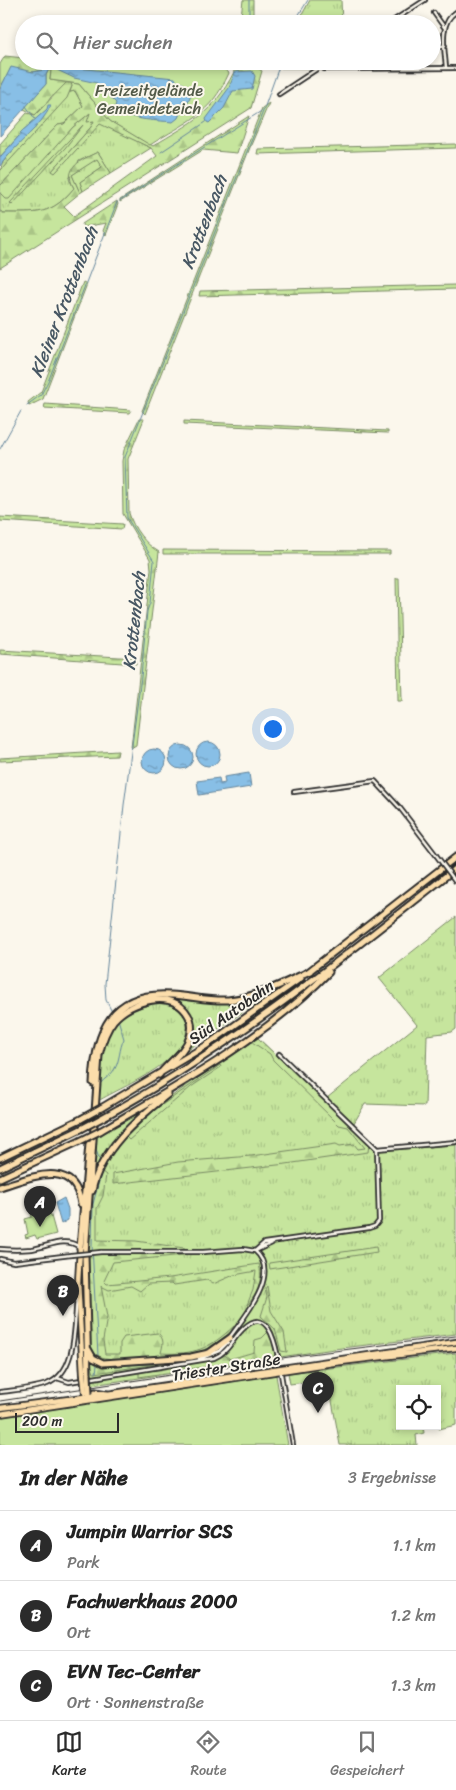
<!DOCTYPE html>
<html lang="de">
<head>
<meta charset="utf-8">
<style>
  :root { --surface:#fff; --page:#f6f6f6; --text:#222; --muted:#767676; --line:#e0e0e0; --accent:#2b2b2b }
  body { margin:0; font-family:Sriracha,sans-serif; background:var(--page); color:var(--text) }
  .controls { position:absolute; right:15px; bottom:15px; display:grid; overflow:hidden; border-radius:0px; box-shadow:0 2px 8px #0003 }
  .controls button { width:45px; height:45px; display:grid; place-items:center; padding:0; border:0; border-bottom:1px solid var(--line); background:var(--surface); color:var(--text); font:25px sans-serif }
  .scale { position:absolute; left:15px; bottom:12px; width:104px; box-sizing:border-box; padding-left:5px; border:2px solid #2b2b2b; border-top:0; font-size:14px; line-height:18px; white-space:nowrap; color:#2b2b2b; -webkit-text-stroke:4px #fbf7ec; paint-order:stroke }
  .you { position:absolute; left:272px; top:728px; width:18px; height:18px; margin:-12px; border:4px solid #fff; border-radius:50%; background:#1a73e8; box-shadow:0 0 0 8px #1a73e833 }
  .badge { display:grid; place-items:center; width:32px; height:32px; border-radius:50%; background:var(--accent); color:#fff; font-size:16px; font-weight:700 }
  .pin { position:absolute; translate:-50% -41px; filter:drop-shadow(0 1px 2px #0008) }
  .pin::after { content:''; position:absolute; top:26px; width:18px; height:15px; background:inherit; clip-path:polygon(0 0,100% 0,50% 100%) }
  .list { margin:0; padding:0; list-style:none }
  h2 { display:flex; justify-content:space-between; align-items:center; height:65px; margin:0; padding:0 20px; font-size:21px }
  h2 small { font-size:16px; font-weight:400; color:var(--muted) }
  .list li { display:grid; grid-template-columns:32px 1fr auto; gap:15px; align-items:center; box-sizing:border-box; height:70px; padding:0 20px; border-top:1px solid var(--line) }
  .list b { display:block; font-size:19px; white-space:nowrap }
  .list p { margin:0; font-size:16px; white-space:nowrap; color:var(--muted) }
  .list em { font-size:16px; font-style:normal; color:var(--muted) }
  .icon { flex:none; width:28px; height:28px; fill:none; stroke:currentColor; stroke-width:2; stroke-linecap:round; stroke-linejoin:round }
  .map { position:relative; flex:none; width:456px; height:1445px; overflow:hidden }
  .search { position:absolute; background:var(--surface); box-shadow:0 2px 8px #0003; left:15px; right:15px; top:15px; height:55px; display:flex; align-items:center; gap:12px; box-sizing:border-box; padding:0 18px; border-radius:28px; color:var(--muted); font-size:19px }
  .sheet { height:275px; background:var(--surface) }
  nav { display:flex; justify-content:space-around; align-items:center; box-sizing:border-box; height:70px; border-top:1px solid var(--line); background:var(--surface); font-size:14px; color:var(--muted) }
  nav a { display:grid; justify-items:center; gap:2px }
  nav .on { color:var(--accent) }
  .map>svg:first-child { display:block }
  .grass { fill:url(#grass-tufts); stroke:#788864 }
  .forest { fill:url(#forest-firs); stroke:#788864 }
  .wetland { fill:url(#wetland-marsh); stroke:#788864 }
  .park { fill:#c6e59d; stroke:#788864 }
  .water { fill:url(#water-ripples); stroke:#63849b }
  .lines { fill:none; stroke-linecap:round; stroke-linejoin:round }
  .stream { stroke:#63849b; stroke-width:1 }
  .minor-tunnel { stroke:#d1cec5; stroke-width:2.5; stroke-dasharray:2.5 1; stroke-linecap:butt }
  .minor-casing { stroke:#2b2b2b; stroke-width:6 }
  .primary-casing { stroke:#2b2b2b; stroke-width:8 }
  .motorway-casing { stroke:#2b2b2b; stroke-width:9 }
  .minor { stroke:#fbf7ec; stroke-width:2.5 }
  .primary { stroke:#fbddab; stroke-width:4.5 }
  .motorway { stroke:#fbddab; stroke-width:5 }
  .tram { stroke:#2b2b2b; stroke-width:1 }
  .minor-bridge-casing { stroke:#2b2b2b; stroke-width:6; stroke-linecap:butt }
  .primary-bridge-casing { stroke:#2b2b2b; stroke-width:8; stroke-linecap:butt }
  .motorway-bridge-casing { stroke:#2b2b2b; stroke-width:9; stroke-linecap:butt }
  .minor-bridge { stroke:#fbf7ec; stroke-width:2.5 }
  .primary-bridge { stroke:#fbddab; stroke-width:4.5 }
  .motorway-bridge { stroke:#fbddab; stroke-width:5 }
  .labels { text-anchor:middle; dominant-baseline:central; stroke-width:4; stroke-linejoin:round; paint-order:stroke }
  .park-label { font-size:16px; fill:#525a48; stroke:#fbf7ec }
  .street-label { font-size:16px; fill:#2b2b2b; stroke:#fbf7ec }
  .water-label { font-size:18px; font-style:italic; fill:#475763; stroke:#fbf7ec }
</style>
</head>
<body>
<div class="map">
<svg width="456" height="1445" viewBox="0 0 456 1445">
  <defs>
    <pattern id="grass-tufts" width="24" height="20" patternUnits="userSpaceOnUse" patternTransform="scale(1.25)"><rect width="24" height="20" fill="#c6e59d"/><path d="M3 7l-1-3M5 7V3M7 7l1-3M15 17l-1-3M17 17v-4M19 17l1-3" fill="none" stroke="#aac587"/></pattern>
    <pattern id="forest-firs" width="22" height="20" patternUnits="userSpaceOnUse" patternTransform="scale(1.25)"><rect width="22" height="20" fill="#c6e59d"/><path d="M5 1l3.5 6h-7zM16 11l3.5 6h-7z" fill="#aac587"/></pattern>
    <pattern id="wetland-marsh" width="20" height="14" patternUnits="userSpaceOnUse" patternTransform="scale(1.25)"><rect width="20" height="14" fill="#c6e59d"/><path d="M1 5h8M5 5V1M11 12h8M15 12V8" fill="none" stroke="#aac587"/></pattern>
    <pattern id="water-ripples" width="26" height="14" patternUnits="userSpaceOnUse" patternTransform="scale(1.25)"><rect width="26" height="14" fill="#88bfe6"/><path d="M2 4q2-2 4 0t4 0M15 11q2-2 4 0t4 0" fill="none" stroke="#6f9bbb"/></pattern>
  </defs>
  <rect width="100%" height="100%" fill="#fbf7ec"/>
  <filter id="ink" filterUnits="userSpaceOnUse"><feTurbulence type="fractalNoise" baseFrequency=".02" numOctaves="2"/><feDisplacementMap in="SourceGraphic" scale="10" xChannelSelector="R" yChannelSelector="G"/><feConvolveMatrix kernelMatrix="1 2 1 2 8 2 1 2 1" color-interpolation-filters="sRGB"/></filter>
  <g filter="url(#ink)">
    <path class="grass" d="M310,0H341L342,24H297Z
      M282,61H324L314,68H281Z
      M75,91L83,106L64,124L58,125L0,186V171L70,92Z
      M91,112L88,121H94L91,127L52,171L56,172L100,123L151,148L111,173L98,152L79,161L69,179L74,188C51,216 37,213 3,213L0,211V193L6,199L73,127Z
      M97,158L102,167L80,182L83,191L80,193L72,175Z
      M456,917V985L453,988L456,992V1029L452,1032L427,1035L425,1106L365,1104L354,1123L327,1098L417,1025L379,978Z
      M277,989L181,1054C193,1041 196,1012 177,1002C171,998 164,998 157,997L212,1002Z
      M158,1003C171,1005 186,1008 187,1023C191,1060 125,1085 98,1101C102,1050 100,1014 158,1003Z
      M258,1038L376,1151L456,1145V1334L334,1349L92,1385C85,1352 89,1316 89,1283C89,1249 86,1213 97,1180C115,1123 210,1072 258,1038Z
      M152,1105L99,1164L92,1180L95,1137Z
      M456,1353V1425L439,1429L437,1389H400V1426H423L424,1433L416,1435L417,1445H340L328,1379L290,1384L288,1373Z"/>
    <path class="forest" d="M243,0H253V24H240Z
      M5,56L24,58V61H52L50,80L79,84L110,121L153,146C192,122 212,115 234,72L232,61H246L247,66L256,67L262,71L251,108L0,268V211L3,213C37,213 51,216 74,188C62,168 82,159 98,152L111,173L83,191L80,182L102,167L97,159L72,175L80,193L64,206L74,216L157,156L151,148L100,124L55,173L52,171L91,127L94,121L87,122L90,113L73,127L9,199H6L0,193V186L58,125L64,124L83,106L75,91L70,92L72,86L51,97L43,109L35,115L24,109L26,106L46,84V75L49,69L33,72L11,68L0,89V64Z
      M269,103L251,145L145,414L142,411L262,108Z
      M249,116L237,153L203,150L120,202V200Z
      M83,125L65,148L12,205L10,203Z
      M456,144V148L257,154L258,149Z
      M117,201L118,204L106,235L103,231L106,223L83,227L82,224Z
      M83,282L87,284L43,399L29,406L28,402L41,392Z
      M456,285V289L199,296L200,291Z
      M45,404L131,410L129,413L44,408Z
      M139,419H144L128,459L129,513C133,528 145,544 159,552L136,745L131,748L151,569L150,559L123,514L122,461L124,450Z
      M184,421L388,431V433L184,424Z
      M0,517L123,524L122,529L0,521Z
      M163,550L390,551V554H163Z
      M396,578H399L402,701H398Z
      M0,650L136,658V664L0,654Z
      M118,751L117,756L0,761V758Z
      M258,1038L369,1144L368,1152L286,1164L113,1184V1174L178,1162L251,1156L336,1144L340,1146L354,1144L358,1149L365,1148L348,1127L339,1125L273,1060L270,1054L252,1042Z
      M220,1065L221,1067L191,1087L129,1140L126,1137L156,1109Z
      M101,1171L106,1175L103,1196L97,1208V1240L136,1241L184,1248V1255L113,1262L104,1281L107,1284L170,1278L259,1264C263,1279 258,1294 247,1305L253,1290L256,1271L234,1275L213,1284L207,1280L174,1285L172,1283L148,1284L140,1291L131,1286L109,1290L101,1286L107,1317L103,1340L105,1354H120V1343L124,1337L158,1333C165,1340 163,1344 161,1353C195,1355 209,1349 234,1326C214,1364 152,1356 114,1359C102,1358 95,1357 89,1345C88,1297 79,1214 101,1171Z
      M376,1247L377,1252L270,1269L269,1263Z
      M267,1286L271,1311L284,1332L287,1352L281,1351L275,1329L261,1316L267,1297L265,1289Z
      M268,1332L273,1342L275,1356L139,1377V1372L215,1360L225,1355L230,1359L254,1352L255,1340L262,1338Z
      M89,1359L99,1365L158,1364L94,1373Z"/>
    <path class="wetland" d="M66,83H71L72,86L67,98L0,171L3,162L48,109L21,132L20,135L0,157V144L27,113L35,115Z"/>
    <path class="park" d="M52,61H213L229,73C210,116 187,121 150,145L110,121L79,84L50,80Z
      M48,1205L56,1234L37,1239L35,1235L26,1238L25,1235L28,1234L25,1219L32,1217L30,1210Z
      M276,1375L288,1445H0V1417Z"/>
    <path class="water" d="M56,66L175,78L178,84L183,83L185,90L193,89L186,107L183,106L178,118L173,122C153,120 129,121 115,107L116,103L97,83L74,78L57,70Z
      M11,67L33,72L49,69L46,75V84L0,136V89Z
      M252,71L255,76L252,89L233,91L224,108L209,123L207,122L206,119L229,88L235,72Z
      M48,105H51C41,128 15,144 0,166V157L20,135L21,132L47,109Z
      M196 754a12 12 0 1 1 24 0a12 12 0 1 1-24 0Z
      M169 757a12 12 0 1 1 24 0a12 12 0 1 1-24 0Z
      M142 761a12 12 0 1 1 24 0a12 12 0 1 1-24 0Z
      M249,773L251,787L199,795L197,781L219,778L220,784L225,783L224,777Z
      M64,1198L68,1209V1220L61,1224L55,1203Z"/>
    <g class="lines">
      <path class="stream" d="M249,24V0
        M293,24L308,0
        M241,66L242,61
        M26,106L35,119
        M161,152L206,122
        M181,162L263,110
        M120,201L181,162
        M27,405L41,395L49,379L117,202
        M0,449L21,411
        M112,1012L106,1000L105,984L124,805L141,677L147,611L150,603L154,561L127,518L125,457L264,109L281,61
        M100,1084C104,1078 111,1076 114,1070C120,1062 119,1048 124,1039L118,1019
        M96,1150L100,1161
        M98,1355L92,1246L93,1204L102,1170
        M96,1373L97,1365"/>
      <path class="minor-tunnel" d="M278,1357L280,1367"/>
      <defs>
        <path id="minor" d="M434,13L444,27
          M388,24L425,0
          M432,46H445
          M321,66L324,69L456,68
          M446,68C445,50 438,23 456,12
          M279,94L329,61
          M294,792L375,781L400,808L436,855
          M377,1149L456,1142
          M0,1249C10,1250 22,1250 32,1249C47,1247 66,1236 79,1247
          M255,1251L264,1243L369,1228L375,1226L379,1221L377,1149L279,1054
          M101,1252H203L243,1249L255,1251L272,1243
          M0,1259L14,1262L71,1255
          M230,1337C244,1317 282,1274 255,1251
          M199,1359L219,1351L228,1342
          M281,1374L293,1445
          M57,1378L69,1382L214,1358C229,1352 232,1339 244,1328C267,1306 275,1342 278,1357
          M0,1392C15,1390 32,1389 47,1384C78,1372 74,1324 77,1296"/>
        <path id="primary" d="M80,1248L78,1282L83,1374
          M0,1408L107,1394L456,1342
          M0,1414L333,1363L456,1348"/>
        <path id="motorway" d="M308,972L456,857
          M93,1083C95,1032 111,991 171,995C190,996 209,1001 228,1000C258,997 284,983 310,971
          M101,1108L207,1045L301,978
          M100,1119C229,1049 342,959 456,868
          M100,1131C179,1085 265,1038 329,972
          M0,1158L81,1119
          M0,1168L81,1129
          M0,1178L80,1141
          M0,1187C30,1178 74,1157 81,1204
          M92,1191C100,1150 137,1119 168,1094
          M80,1248L89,1144
          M88,1349L93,1358L103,1363L191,1357L209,1353L230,1338
          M88,1374L85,1254L99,1055C102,1042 106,1030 114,1020C131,1001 172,988 188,1015C192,1021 192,1030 190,1037C184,1053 169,1062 159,1075
          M95,1392L107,1394"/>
      </defs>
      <use href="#minor" class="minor-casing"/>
      <use href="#primary" class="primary-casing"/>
      <use href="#motorway" class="motorway-casing"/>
      <use href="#minor" class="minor"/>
      <use href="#primary" class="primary"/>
      <use href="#motorway" class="motorway"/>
      <path class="tram" d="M0,1401L302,1355L456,1336"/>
      <defs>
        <path id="minor-bridge" d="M436,855L456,882
          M71,1255L101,1252"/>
        <path id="primary-bridge" d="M83,1374L85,1393"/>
        <path id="motorway-bridge" d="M81,1119L101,1108
          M81,1129L100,1119
          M80,1141L100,1131
          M88,1374L89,1393"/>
      </defs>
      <use href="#minor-bridge" class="minor-bridge-casing"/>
      <use href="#primary-bridge" class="primary-bridge-casing"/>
      <use href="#motorway-bridge" class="motorway-bridge-casing"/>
      <use href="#minor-bridge" class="minor-bridge"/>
      <use href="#primary-bridge" class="primary-bridge"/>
      <use href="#motorway-bridge" class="motorway-bridge"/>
    </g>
  </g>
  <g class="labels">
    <g class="park-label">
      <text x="149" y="90">Freizeitgelände<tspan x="149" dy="18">Gemeindeteich</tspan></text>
    </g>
    <g class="street-label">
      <text transform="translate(231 1012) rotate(-35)">Süd Autobahn</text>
      <text transform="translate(226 1367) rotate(-9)">Triester Straße</text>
    </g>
    <g class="water-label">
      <text transform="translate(204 222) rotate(-69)">Krottenbach</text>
      <text transform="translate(64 302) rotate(-69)">Kleiner Krottenbach</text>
      <text transform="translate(134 621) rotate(-84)">Krottenbach</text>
    </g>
  </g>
</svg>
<div class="controls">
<button><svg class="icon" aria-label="locate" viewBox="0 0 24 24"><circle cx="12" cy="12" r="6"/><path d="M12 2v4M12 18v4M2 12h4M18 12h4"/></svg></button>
</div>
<div class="scale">200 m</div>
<div class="you"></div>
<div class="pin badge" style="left:40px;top:1227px">A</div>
<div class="pin badge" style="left:63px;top:1316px">B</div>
<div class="pin badge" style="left:318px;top:1413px">C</div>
<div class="search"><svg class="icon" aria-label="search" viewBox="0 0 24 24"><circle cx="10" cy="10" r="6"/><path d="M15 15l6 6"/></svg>Hier suchen</div>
</div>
<section class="sheet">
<h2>In der Nähe<small>3 Ergebnisse</small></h2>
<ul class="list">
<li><span class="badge">A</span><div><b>Jumpin Warrior SCS</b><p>Park</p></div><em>1.1 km</em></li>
<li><span class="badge">B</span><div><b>Fachwerkhaus 2000</b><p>Ort</p></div><em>1.2 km</em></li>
<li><span class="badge">C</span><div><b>EVN Tec-Center</b><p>Ort · Sonnenstraße</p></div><em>1.3 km</em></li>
</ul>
</section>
<nav>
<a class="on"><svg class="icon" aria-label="map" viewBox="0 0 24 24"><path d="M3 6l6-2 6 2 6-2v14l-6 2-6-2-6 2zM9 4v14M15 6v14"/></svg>Karte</a>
<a><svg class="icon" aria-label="directions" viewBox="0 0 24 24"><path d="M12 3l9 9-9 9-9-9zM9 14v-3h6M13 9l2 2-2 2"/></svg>Route</a>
<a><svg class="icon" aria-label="saved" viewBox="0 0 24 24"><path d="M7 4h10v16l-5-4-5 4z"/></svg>Gespeichert</a>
</nav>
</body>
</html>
